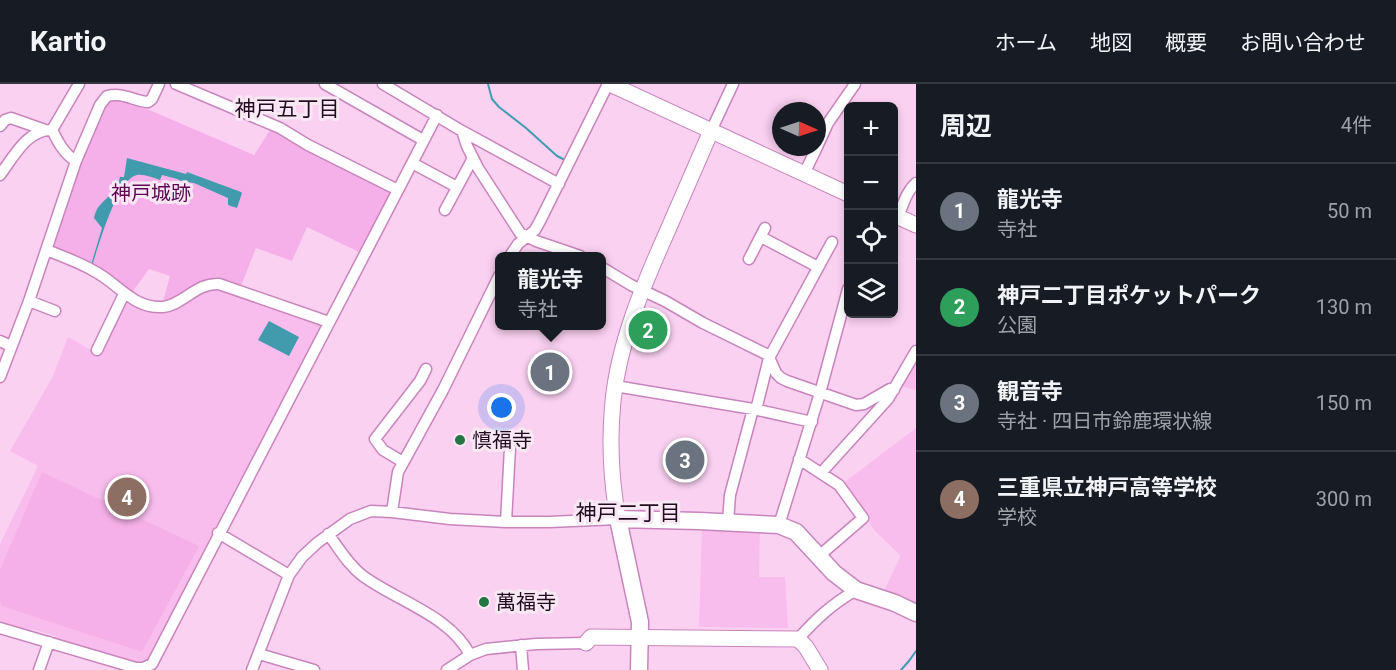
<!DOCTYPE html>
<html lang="ja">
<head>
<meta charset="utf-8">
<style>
  :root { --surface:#171b24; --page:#20242c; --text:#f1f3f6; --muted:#9ea1a6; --line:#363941; --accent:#247444 }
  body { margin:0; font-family:Roboto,"Noto Sans JP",sans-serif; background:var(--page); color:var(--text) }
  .controls { position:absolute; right:18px; top:18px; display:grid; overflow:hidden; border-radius:9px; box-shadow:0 3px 9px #0003 }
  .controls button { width:54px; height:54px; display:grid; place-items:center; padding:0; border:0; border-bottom:2px solid var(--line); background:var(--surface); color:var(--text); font:30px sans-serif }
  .compass { position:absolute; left:772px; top:18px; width:54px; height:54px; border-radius:50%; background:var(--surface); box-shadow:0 3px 9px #0003; rotate:93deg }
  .you { position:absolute; left:502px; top:324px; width:21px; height:21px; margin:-15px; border:4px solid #fff; border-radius:50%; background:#1a73e8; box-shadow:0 0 0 9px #1a73e833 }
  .badge { display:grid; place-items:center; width:39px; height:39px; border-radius:50%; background:var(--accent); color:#fff; font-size:20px; font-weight:700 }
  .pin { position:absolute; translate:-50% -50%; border:3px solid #fff; box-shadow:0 2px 6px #0006 }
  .popup { position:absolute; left:495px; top:168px; width:111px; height:78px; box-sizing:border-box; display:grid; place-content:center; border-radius:9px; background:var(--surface); filter:drop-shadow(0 2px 4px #0005); font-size:20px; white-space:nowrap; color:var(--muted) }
  .popup b { font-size:22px; color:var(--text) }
  .popup::after { content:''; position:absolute; left:50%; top:100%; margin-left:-12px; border:12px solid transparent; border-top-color:var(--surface) }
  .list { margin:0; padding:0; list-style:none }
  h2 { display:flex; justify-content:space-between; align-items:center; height:78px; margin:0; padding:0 24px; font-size:26px }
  h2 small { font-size:20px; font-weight:400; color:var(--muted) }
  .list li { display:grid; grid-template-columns:39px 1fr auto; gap:18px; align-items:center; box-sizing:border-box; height:96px; padding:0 24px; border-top:2px solid var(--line) }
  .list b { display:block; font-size:22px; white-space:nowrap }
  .list p { margin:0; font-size:20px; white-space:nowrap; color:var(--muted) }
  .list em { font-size:20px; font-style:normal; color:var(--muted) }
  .icon { flex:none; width:33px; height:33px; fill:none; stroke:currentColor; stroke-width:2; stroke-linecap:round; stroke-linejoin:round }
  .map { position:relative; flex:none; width:916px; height:586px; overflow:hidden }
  header { display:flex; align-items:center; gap:36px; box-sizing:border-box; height:84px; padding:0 30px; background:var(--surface); border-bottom:2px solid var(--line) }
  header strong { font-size:28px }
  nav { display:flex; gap:33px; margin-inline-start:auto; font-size:21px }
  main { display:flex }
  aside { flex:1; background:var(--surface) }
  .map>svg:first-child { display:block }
  .built { fill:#f9bded }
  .green { fill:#f6b0e9 }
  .water { fill:#419bad }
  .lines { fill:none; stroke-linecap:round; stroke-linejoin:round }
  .stream { stroke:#419bad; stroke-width:2 }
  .street-casing { stroke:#c785bb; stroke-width:13 }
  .secondary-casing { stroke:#c785bb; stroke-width:17 }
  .primary-casing { stroke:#c785bb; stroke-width:19 }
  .street { stroke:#fff; stroke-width:10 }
  .secondary { stroke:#fff; stroke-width:15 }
  .primary { stroke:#fff; stroke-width:16 }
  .poi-dot { fill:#247444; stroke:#f7e8f3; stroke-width:2 }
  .labels { text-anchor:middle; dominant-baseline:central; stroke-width:6; stroke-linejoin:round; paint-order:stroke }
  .park-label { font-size:20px; fill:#5d0654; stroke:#f7e8f3 }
  .poi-label { font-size:20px; fill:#230b1f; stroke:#f7e8f3; text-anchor:start }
  .neighbourhood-label { font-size:21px; fill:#230b1f; stroke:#f7e8f3 }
</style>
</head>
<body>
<header>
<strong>Kartio</strong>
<nav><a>ホーム</a><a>地図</a><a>概要</a><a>お問い合わせ</a></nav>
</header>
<main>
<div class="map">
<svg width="916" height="586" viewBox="0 0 916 586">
  <rect width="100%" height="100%" fill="#fbd1f2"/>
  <path class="built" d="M211,204L223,206L319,238L321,243L215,444L150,574L135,581L55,556L56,552L31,545L30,549L0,540V460L38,382L10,367L52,294L68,253L98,270L126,216L150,226Z
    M916,274V306L900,302Z
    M916,344V522L883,509L900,473L899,470L875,447L867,435L842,400Z
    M702,441L760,443L759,493H785L788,544L699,543Z"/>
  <path class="green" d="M117,12L254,71L272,43L389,104L392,110L361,169L307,143L292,177L256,164L241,202L216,193L197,201L171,216L163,218L170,192L149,185L131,210L53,165L50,161L78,79L102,22Z
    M42,388L199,462L142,568L2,522L0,518V486Z"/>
  <path class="water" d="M127,74L186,90L187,88L241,108L242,109L237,124L228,121V114L194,99L181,97L177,95L162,91L160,96C154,94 144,90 137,91C117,94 98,164 92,182L91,181L102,144L94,134C96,123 102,119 109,112H111L115,103L117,104L120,93H124Z
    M269,237L299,253L289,272L258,256Z"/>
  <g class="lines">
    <path class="stream" d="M488,0L492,15L499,23L526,44L557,72L565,76
      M901,586L909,577L916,567"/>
    <defs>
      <path id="street" d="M176,0L280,44L308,61L398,106
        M325,0L423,56
        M383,0L462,47L559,100
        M0,42L5,36L11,34L45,46
        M52,46L79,0
        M52,46C58,58 64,70 76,77
        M462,47L467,62L478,84L520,149L536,157L580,172
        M711,47L733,0
        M817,63L828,39L855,0
        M412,79L457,103
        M804,90L817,63
        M0,91C13,74 27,45 52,46
        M445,126L473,74
        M898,133C903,121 906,108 916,99
        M761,153L818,183
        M47,166C63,173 79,178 94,187C118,199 133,225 163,223C183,221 197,198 219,200L329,238
        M510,172L518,160L535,146L540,137L608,0
        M749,175L765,144
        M601,183L631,201L665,217L703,239L768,271L776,289L781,294L787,297L856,321L864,320L890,305L894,306
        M29,217L55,227
        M0,257L11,262
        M97,266L124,210
        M0,293L29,217L76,77L100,21L107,12C124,8 133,17 148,18L152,15L159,0
        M615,302L753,325L812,338
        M756,326L769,274L832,158
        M799,375L839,401L863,434L819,472
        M403,378L383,366L375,355L420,297L426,285
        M821,389L888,315L916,267
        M392,428L398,388L443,306L499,192
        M506,438L510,364
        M728,438L730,411L753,325
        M779,441L820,309L848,205
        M218,449L289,491
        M328,450C339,464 348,481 363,492C397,517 451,532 470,571
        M0,544L136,584H143L152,580L437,31
        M798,555C817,534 831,521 856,506
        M521,561L523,586
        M259,570L314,586
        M39,586L49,558
        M252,586L289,491L302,473L317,459L350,435L371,427L392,428L450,435L506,438H549L618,435
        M447,586L470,571L486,565L536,560L586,559"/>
      <path id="secondary" d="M610,0L848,110
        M894,131L916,141
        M618,435C611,396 609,357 613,317C619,258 643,202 667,148C682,114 696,81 711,47
        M586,559L591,553L798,555L806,563L820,586"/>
      <path id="primary" d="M639,586L640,538L618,435L699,437L779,441L796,448L834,489L856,506L895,519L916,529"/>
    </defs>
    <use href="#street" class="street-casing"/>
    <use href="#secondary" class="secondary-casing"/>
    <use href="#primary" class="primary-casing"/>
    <use href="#street" class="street"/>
    <use href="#secondary" class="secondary"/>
    <use href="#primary" class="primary"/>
  </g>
  <g class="poi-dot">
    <circle cx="460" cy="356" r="6"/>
    <circle cx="484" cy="518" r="6"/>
  </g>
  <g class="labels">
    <g class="park-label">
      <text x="151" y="109">神戸城跡</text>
    </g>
    <g class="poi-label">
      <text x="472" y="356">慎福寺</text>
      <text x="496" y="518">萬福寺</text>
    </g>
    <g class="neighbourhood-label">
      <text x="287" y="25">神戸五丁目</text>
      <text x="628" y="429">神戸二丁目</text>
    </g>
  </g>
</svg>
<div class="controls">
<button>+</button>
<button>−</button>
<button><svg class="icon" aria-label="locate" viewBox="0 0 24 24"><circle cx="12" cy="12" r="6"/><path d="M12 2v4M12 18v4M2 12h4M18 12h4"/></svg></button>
<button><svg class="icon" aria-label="layers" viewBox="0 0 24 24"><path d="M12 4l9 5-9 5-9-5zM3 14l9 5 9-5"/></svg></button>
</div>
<svg class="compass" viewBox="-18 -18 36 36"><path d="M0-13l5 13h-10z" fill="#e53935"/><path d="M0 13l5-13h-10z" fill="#9ea1a6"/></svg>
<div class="you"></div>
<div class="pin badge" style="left:550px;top:288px;background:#6b7280">1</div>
<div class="popup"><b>龍光寺</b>寺社</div>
<div class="pin badge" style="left:648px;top:246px;background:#2e9e5b">2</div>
<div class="pin badge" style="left:685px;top:376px;background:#6b7280">3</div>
<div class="pin badge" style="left:127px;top:413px;background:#8d6e63">4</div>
</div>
<aside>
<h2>周辺<small>4件</small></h2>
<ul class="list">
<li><span class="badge" style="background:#6b7280">1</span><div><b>龍光寺</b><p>寺社</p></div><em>50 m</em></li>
<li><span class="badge" style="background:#2e9e5b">2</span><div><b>神戸二丁目ポケットパーク</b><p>公園</p></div><em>130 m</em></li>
<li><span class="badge" style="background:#6b7280">3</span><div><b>観音寺</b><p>寺社 · 四日市鈴鹿環状線</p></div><em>150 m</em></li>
<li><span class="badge" style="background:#8d6e63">4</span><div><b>三重県立神戸高等学校</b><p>学校</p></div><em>300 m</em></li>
</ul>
</aside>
</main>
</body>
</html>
